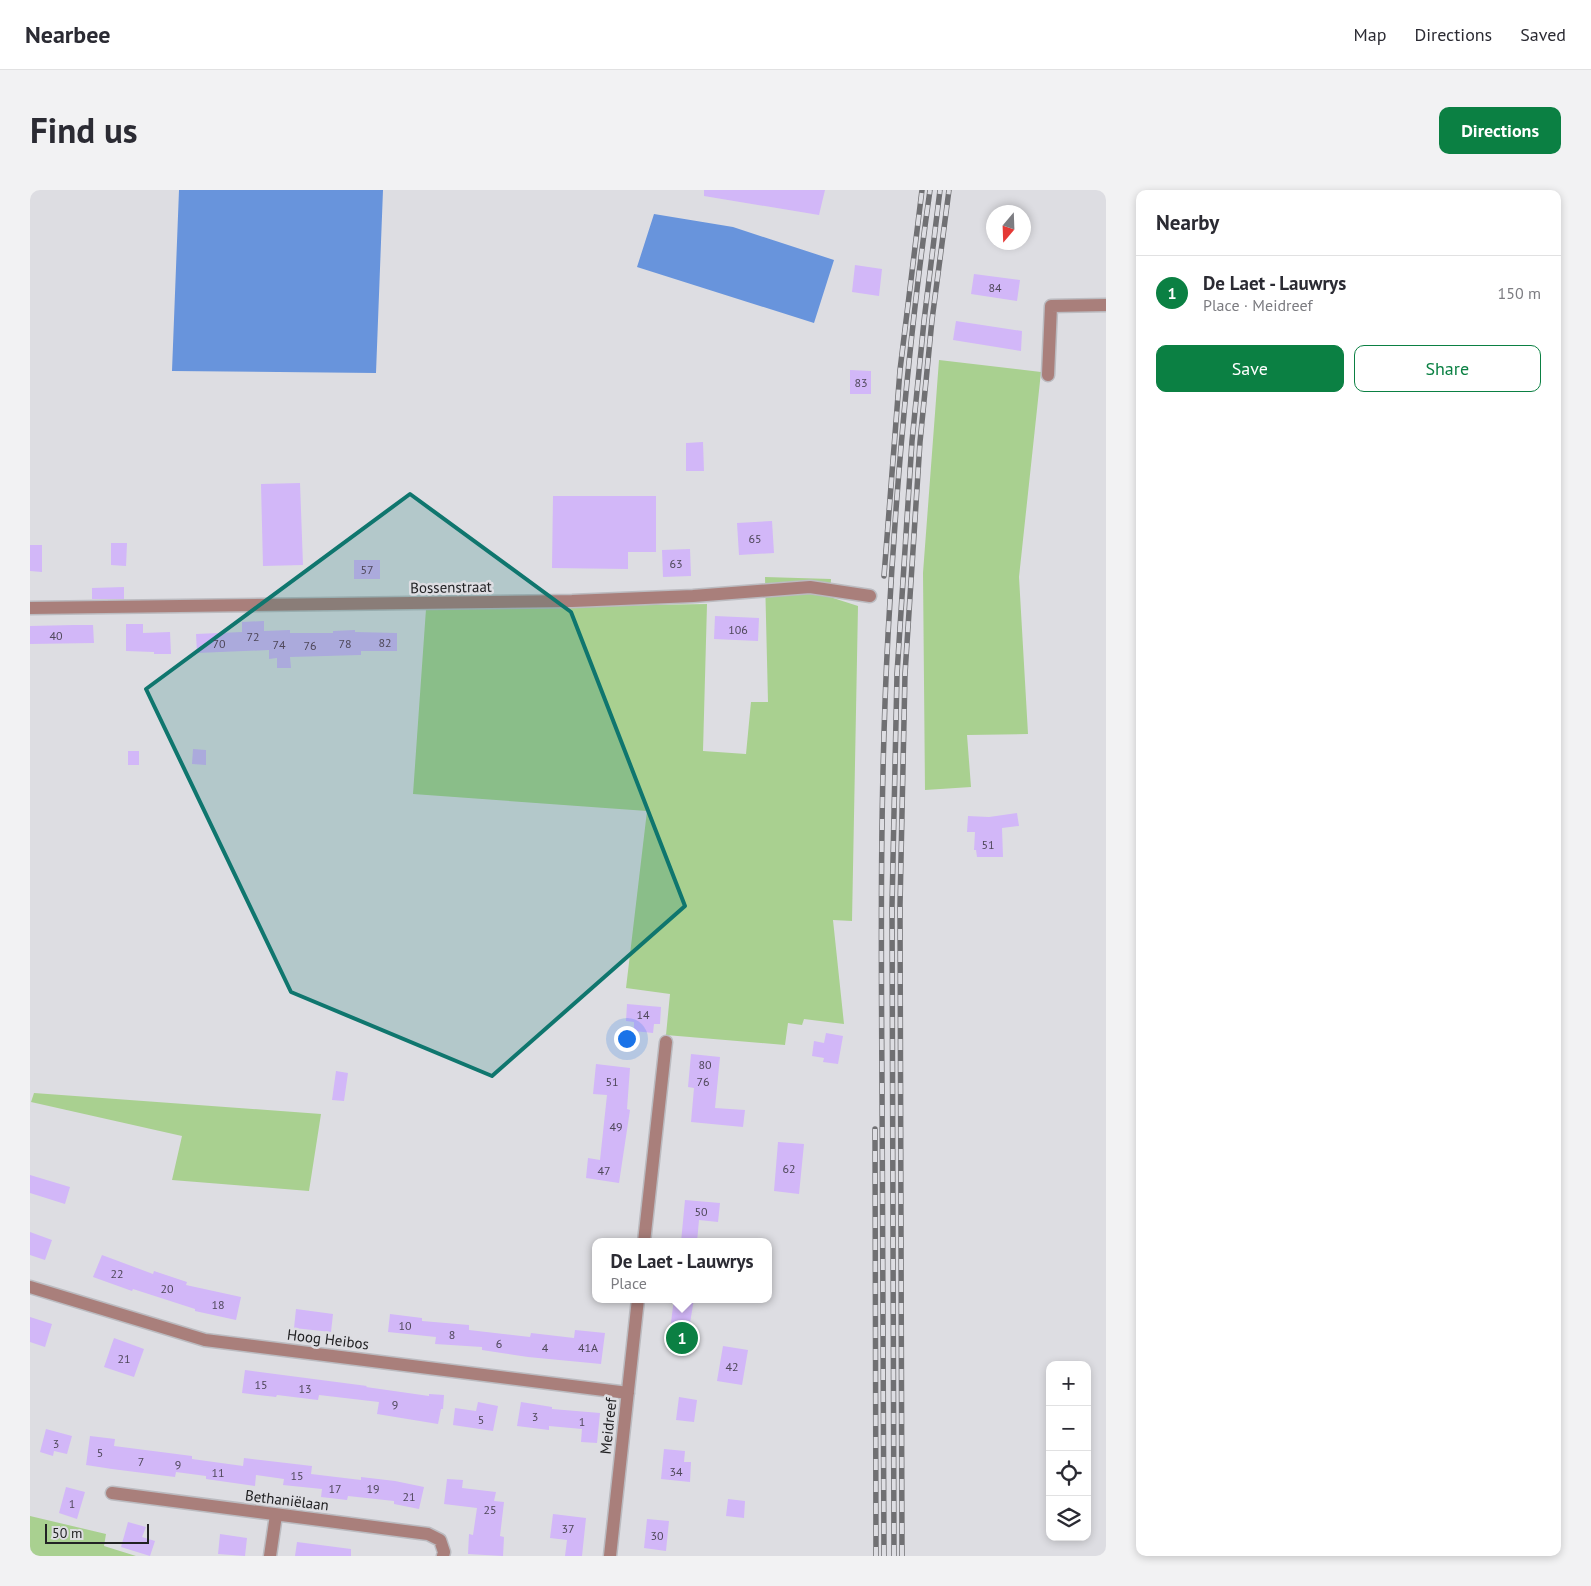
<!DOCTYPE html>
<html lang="en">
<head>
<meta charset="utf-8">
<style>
  :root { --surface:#fff; --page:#f2f2f3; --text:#2b2b33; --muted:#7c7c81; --line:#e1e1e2; --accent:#0b8043 }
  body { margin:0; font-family:"PT Sans",sans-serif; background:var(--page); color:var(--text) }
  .controls { position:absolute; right:15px; bottom:15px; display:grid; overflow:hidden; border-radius:10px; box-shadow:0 2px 8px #0003 }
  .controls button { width:45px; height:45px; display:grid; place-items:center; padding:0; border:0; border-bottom:1px solid var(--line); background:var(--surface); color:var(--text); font:25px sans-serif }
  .compass { position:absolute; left:956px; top:15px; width:45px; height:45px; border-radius:50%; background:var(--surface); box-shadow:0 2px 8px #0003; rotate:199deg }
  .scale { position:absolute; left:15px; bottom:12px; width:104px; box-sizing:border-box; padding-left:5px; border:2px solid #222224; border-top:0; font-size:14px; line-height:18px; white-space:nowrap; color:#222224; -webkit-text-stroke:4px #dddde2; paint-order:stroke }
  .you { position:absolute; left:596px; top:848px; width:18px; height:18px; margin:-12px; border:4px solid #fff; border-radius:50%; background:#1a73e8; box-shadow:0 0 0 8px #1a73e833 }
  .badge { display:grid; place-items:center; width:32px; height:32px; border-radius:50%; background:var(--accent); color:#fff; font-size:16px; font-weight:700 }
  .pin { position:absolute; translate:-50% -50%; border:2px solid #fff; box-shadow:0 1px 5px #0006 }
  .popup { position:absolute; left:562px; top:1048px; width:180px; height:65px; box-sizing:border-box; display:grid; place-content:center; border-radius:10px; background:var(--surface); filter:drop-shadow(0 1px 4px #0005); font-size:16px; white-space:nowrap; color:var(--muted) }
  .popup b { font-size:19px; color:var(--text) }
  .popup::after { content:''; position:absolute; left:50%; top:100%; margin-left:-10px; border:10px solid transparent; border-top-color:var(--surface) }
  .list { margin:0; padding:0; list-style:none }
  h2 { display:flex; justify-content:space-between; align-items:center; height:65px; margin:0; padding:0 20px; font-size:21px }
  h2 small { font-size:16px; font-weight:400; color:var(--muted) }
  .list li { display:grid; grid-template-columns:32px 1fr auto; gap:15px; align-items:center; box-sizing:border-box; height:75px; padding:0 20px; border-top:1px solid var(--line) }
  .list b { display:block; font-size:19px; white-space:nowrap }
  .list p { margin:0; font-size:16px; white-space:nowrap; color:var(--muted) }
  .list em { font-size:16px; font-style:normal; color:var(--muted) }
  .actions { display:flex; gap:10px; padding:15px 20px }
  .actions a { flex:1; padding:11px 0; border:1px solid var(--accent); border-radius:10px; text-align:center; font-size:18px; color:var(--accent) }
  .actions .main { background:var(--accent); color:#fff }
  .icon { flex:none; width:28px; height:28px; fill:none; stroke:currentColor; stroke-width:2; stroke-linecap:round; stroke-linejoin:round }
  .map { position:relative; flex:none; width:1076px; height:1366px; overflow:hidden; border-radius:10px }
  header { display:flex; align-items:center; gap:30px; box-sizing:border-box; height:70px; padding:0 25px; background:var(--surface); border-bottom:1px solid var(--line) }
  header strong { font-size:24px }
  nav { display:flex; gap:28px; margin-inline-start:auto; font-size:18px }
  .intro { display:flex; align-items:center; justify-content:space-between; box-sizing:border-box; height:120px; padding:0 30px }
  h1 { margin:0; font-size:35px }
  .button { padding:12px 22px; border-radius:10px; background:var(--accent); color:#fff; font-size:18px; font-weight:700 }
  main { display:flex; gap:30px; padding:0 30px }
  aside { flex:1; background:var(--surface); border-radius:10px; box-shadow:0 2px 8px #0003 }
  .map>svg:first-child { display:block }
  .green { fill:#a9d090 }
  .water { fill:#6894dc }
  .building { fill:#d2b7f8 }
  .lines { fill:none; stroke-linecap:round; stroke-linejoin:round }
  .street-casing { stroke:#bbbbc0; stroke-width:15 }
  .street { stroke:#a97f7b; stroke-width:12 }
  .rail-casing { stroke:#707073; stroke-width:5.5 }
  .rail { stroke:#dddde2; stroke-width:4; stroke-dasharray:11; stroke-linecap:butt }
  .marked { fill:#0f766e; fill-opacity:0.2; stroke:#0f766e; stroke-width:4; stroke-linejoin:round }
  .labels { text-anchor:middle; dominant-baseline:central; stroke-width:5; stroke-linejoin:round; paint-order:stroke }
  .number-label { font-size:12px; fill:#4e4759 }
  .street-label { font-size:15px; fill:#222224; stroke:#dddde2 }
</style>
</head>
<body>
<header>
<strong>Nearbee</strong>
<nav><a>Map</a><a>Directions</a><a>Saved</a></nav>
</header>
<div class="intro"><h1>Find us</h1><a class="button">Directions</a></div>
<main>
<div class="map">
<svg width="1076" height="1366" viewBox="0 0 1076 1366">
  <rect width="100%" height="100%" fill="#dddde2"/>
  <path class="green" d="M909,170L1011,182L989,387L998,544L937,545L941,597L895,600L893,383Z
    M735,387L801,389L800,407L828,416L822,731L803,730L814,834L774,829L772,835L758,833L755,855L636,845L640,804L596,798L617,621L383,604L396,419L677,414L673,561L716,564L721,512H738Z
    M4,903L291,924L279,1001L142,990L152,946L1,912Z
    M0,1326L76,1344L74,1356L106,1366H0Z"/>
  <path class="water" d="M149,0H353L346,183L142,181Z
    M624,24L703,37L804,70L784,133L607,77Z"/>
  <path class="building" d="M674,0H795L789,25L674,6Z
    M825,75L852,79L849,106L822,102Z
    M944,84L990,90L987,111L941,104Z
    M926,131L992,141L991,161L923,150Z
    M820,180L841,181V204H820Z
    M673,252L674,281H656V253Z
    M270,293L273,375L233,376L231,294Z
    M523,306H626V362H598V379L522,378Z
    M742,331L744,363L709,365L707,333Z
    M81,353H97L96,376L81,375Z
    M0,355H12V382L0,381Z
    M660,359L661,386L633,387L632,360Z
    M324,370H350V389H324Z
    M94,397V409H62V398Z
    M685,426L729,428L728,451L684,449Z
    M234,431V441L260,440V443H303V441L325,440V442L367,443V461H331V465L260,467L261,478H247V468L239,469V460L167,463L166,444L212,442V432Z
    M96,434H113V443L140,442L141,464H124V462L96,461Z
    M44,435H63L64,453L0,454V436Z
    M163,559L176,560V575L162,574Z
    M98,561H109V575H98Z
    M987,623L989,636L972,638L973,667H947L946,660H944L945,642H937L938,626L959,627Z
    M597,814L631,817L630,834H624L623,843L604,841V832L596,831Z
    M796,843L813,846L808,874L793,872L794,868L782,866L784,851L794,853Z
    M661,864L690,867L685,918L715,920L713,937L661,932L664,898L658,897Z
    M566,874L600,878L597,919L600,920L589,993L556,988L558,968L570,970L577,905L563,904Z
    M306,881L318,883L314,911L302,910Z
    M748,952L774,954L769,1004L744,1001Z
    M0,985L40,997L35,1014L0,1003Z
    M655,1010L690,1013L688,1032L669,1030L667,1052H651Z
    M0,1042L22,1050L15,1070L0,1065Z
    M72,1065L123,1084L124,1081L157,1092L156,1095L211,1107L206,1130L165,1121V1119L103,1099L102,1101L63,1087Z
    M644,1109H664L659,1139L666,1140L665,1159L638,1156Z
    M266,1119L303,1124L301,1142L264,1138Z
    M360,1124L392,1128V1131L439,1135V1140L500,1147L501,1143L544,1148L545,1140L575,1143L571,1174L498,1167L452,1160V1157L405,1154L406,1147L358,1142Z
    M0,1127L22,1134L15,1157L0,1152Z
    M84,1148L114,1159L104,1187L74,1177Z
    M693,1156L718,1160L712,1195L687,1191Z
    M215,1180L337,1196L336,1197L399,1206V1204L414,1205L413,1219H411L408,1234L347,1224L349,1212L289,1205L288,1210L247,1205L246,1207L212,1203Z
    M649,1207L667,1210L664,1232L646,1230Z
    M448,1212L468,1216L463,1241L423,1235L425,1218L446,1221Z
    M491,1212L522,1217V1219L570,1223L567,1253L551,1252L552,1239L519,1236V1240L487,1236Z
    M16,1239L42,1246L37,1264L24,1261L23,1266L10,1262Z
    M60,1246L85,1249L84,1256L162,1266V1269L213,1276L214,1268L282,1276L281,1284L331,1290V1287L365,1291L394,1297L389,1319L364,1314V1311L318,1306L317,1310L291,1307L292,1299L253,1295L254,1289L226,1285L225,1296L176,1289V1286L146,1282L145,1287L82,1279L56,1275Z
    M634,1259L655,1261L654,1272H661L660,1292L631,1289Z
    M417,1289L433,1290L432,1298L466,1302L464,1311L474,1312L470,1346L474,1347L473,1366L438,1364L439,1344L443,1345L447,1318L414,1314Z
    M36,1297L55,1302L47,1329L29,1323Z
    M698,1309L715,1311L714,1328L696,1326Z
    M523,1324L556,1328L552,1366H535L537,1350L520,1348Z
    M617,1329L639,1331L636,1361L614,1358Z
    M98,1332L116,1337L112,1347L125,1351L120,1366L91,1357Z
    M190,1344L217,1348L215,1366L188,1364Z
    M267,1352L321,1359V1366H265Z"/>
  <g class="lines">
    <defs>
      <path id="street" d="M1018,185L1021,116L1076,115
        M0,418L542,411L663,406L780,397L840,406
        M614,1052L636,852
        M0,1097L175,1150L598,1203
        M82,1303L398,1344L410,1350L414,1362L413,1366
        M240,1366L246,1325
        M580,1366L608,1109"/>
    </defs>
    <use href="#street" class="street-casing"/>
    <use href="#street" class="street"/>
    <defs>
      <path id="rail" d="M854,386L870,180L892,0
        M845,939L846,1366
        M854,1366C853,1210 853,1054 852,898C851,747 850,596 858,445C866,296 879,147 900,0
        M864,1366L862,716L867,484L882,251L894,131L910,0
        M872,1366L870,716L875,484L890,252L902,130L919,0"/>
    </defs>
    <use href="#rail" class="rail-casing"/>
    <use href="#rail" class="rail"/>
  </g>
  <path class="marked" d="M380,304L541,422L655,716L462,886L261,802L116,499Z"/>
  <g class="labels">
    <g class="number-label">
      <text x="965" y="97">84</text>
      <text x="831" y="192">83</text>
      <text x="725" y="348">65</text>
      <text x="646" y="373">63</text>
      <text x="337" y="379">57</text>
      <text x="708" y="439">106</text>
      <text x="26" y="445">40</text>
      <text x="223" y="446">72</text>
      <text x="355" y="452">82</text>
      <text x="189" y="453">70</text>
      <text x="315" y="453">78</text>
      <text x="249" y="454">74</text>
      <text x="280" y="455">76</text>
      <text x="958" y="654">51</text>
      <text x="613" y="824">14</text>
      <text x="675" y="874">80</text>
      <text x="582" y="891">51</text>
      <text x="673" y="891">76</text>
      <text x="586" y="936">49</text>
      <text x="759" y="978">62</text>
      <text x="574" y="980">47</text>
      <text x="671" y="1021">50</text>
      <text x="87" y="1083">22</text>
      <text x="137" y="1098">20</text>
      <text x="188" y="1114">18</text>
      <text x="375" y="1135">10</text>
      <text x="422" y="1144">8</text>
      <text x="469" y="1153">6</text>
      <text x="515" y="1157">4</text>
      <text x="558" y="1157">41A</text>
      <text x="94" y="1168">21</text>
      <text x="702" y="1176">42</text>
      <text x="231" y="1194">15</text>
      <text x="275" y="1198">13</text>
      <text x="365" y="1214">9</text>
      <text x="505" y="1226">3</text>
      <text x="451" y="1229">5</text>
      <text x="552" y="1231">1</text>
      <text x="26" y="1253">3</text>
      <text x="70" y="1262">5</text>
      <text x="111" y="1271">7</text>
      <text x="148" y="1274">9</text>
      <text x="646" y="1281">34</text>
      <text x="188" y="1282">11</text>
      <text x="267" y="1285">15</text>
      <text x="305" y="1298">17</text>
      <text x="343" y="1298">19</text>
      <text x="379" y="1306">21</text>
      <text x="42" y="1313">1</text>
      <text x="460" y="1319">25</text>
      <text x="538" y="1338">37</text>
      <text x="627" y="1345">30</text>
    </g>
    <g class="street-label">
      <text transform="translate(421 397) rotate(-1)">Bossenstraat</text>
      <text transform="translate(298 1149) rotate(7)">Hoog Heibos</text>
      <text transform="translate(578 1236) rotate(-84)">Meidreef</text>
      <text transform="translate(257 1310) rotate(7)">Bethaniëlaan</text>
    </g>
  </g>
</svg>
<div class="controls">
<button>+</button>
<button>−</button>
<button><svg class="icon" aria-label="locate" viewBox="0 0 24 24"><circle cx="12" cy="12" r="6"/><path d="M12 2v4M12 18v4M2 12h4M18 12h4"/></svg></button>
<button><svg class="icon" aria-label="layers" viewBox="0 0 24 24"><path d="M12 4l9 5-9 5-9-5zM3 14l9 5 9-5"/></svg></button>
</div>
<svg class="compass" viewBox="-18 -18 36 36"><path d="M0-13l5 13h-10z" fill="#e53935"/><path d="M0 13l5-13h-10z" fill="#7c7c81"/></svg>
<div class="scale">50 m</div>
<div class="you"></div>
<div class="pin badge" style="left:652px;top:1148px">1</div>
<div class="popup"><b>De Laet - Lauwrys</b>Place</div>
</div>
<aside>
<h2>Nearby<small></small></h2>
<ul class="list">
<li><span class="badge">1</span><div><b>De Laet - Lauwrys</b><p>Place · Meidreef</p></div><em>150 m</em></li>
</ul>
<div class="actions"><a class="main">Save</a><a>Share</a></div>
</aside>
</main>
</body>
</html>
